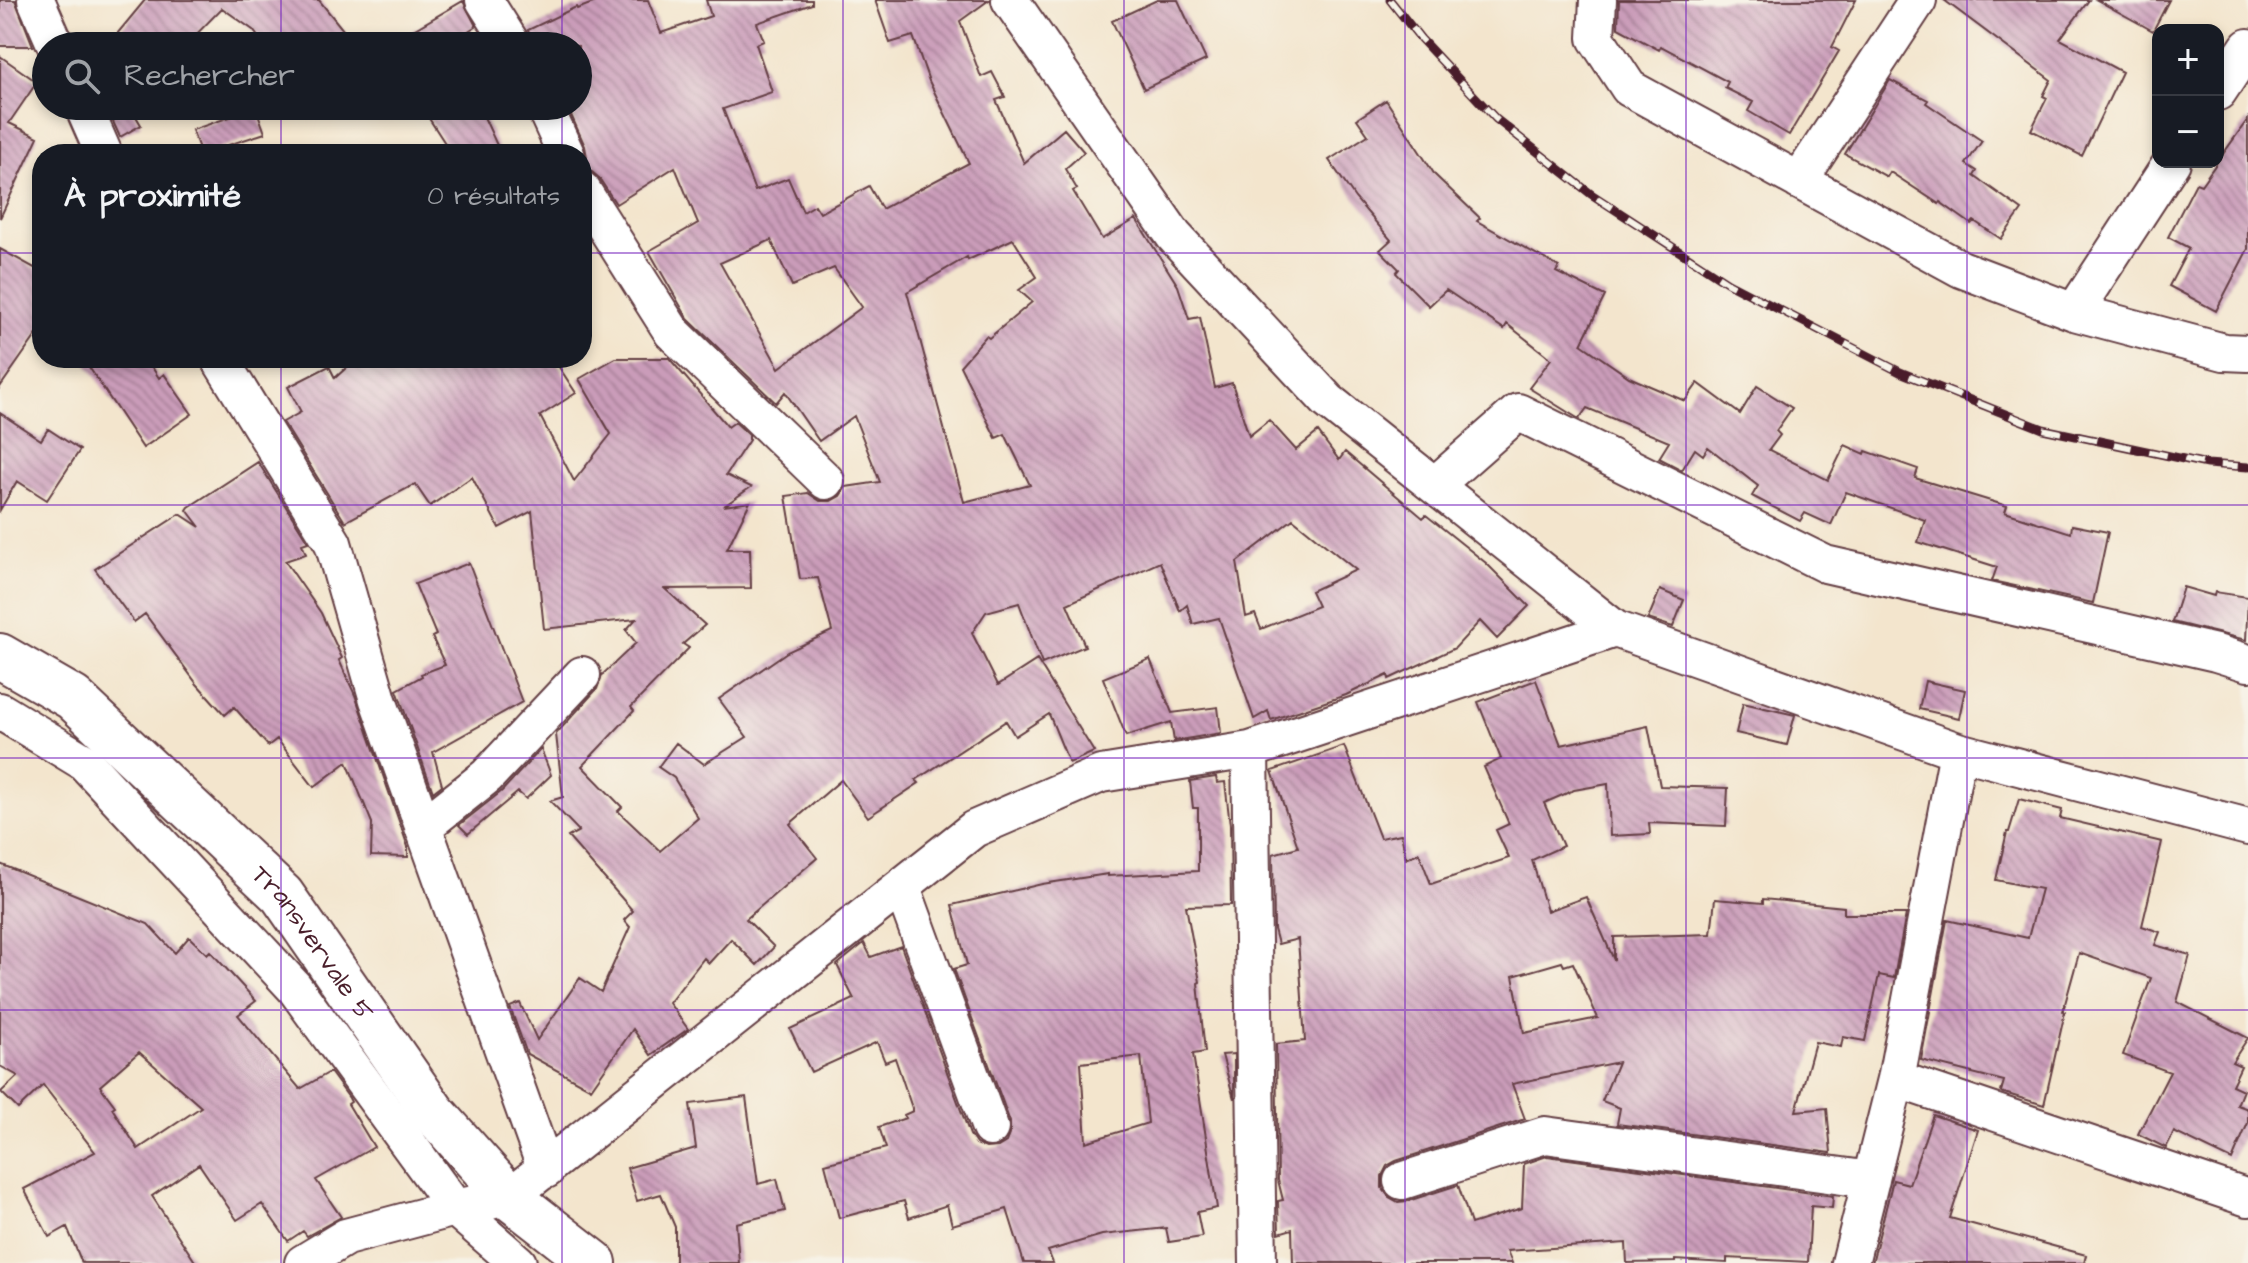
<!DOCTYPE html>
<html lang="fr">
<head>
<meta charset="utf-8">
<style>
  :root { --surface:#171b24; --page:#20242c; --text:#f1f3f6; --muted:#9ea1a6; --line:#363941 }
  body { margin:0; font-family:"Architects Daughter",sans-serif; background:var(--page); color:var(--text) }
  .controls { position:absolute; right:24px; top:24px; display:grid; overflow:hidden; border-radius:16px; box-shadow:0 4px 12px #0003 }
  .controls button { width:72px; height:72px; display:grid; place-items:center; padding:0; border:0; border-bottom:2px solid var(--line); background:var(--surface); color:var(--text); font:40px sans-serif }
  .list { margin:0; padding:0; list-style:none }
  h2 { display:flex; justify-content:space-between; align-items:center; height:104px; margin:0; padding:0 32px; font-size:34px }
  h2 small { font-size:26px; font-weight:400; color:var(--muted) }
  .icon { flex:none; width:44px; height:44px; fill:none; stroke:currentColor; stroke-width:2; stroke-linecap:round; stroke-linejoin:round }
  .map { position:relative; flex:none; width:2248px; height:1263px; overflow:hidden }
  .search { position:absolute; background:var(--surface); box-shadow:0 4px 12px #0003; left:32px; top:32px; width:560px; height:88px; display:flex; align-items:center; gap:20px; box-sizing:border-box; padding:0 28px; border-radius:44px; color:var(--muted); font-size:30px }
  .panel { position:absolute; background:var(--surface); box-shadow:0 4px 12px #0003; left:32px; top:144px; width:560px; height:224px; border-radius:32px }
  .map>svg:first-child { display:block }
  .building { fill:url(#building-back-hatch); fill-rule:evenodd }
  .lines { fill:none; stroke-linecap:round; stroke-linejoin:round }
  .minor-casing { stroke:#633d43; stroke-width:40 }
  .major-casing { stroke:#633d43; stroke-width:48 }
  .minor { stroke:#fff; stroke-width:36 }
  .major { stroke:#fff; stroke-width:44 }
  .rail-casing { stroke:#4a1f2b; stroke-width:9 }
  .rail { stroke:#f7f3e8; stroke-width:6; stroke-dasharray:18; stroke-linecap:butt }
  .grid { fill:none; stroke:#7b2cbf; stroke-width:2; stroke-opacity:0.55 }
  .labels { text-anchor:middle; dominant-baseline:central; stroke-width:7; stroke-linejoin:round; paint-order:stroke }
  .street-label { font-size:26px; fill:#4a1f2b; stroke:#f7f3e8 }
</style>
</head>
<body>
<div class="map">
<svg width="2248" height="1263" viewBox="0 0 2248 1263">
  <defs>
    <pattern id="building-back-hatch" width="6" height="6" patternUnits="userSpaceOnUse" patternTransform="scale(2)"><rect width="6" height="6" fill="#ca9cb9"/><path d="M-1 5l2 2M0 0l6 6M5-1l2 2" fill="none" stroke="#a67f97"/></pattern>
  </defs>
  <rect width="100%" height="100%" fill="#f7f3e8"/>
  <filter id="ink" filterUnits="userSpaceOnUse"><feTurbulence type="fractalNoise" baseFrequency=".0125" numOctaves="2"/><feDisplacementMap in="SourceGraphic" scale="16" xChannelSelector="R" yChannelSelector="G"/><feConvolveMatrix kernelMatrix="1 2 1 2 8 2 1 2 1" color-interpolation-filters="sRGB"/></filter>
  <filter id="wash" filterUnits="userSpaceOnUse"><feTurbulence type="fractalNoise" baseFrequency=".006" numOctaves="4" result="noise"/><feDisplacementMap in="SourceGraphic" scale="32" xChannelSelector="R" yChannelSelector="G"/><feGaussianBlur stdDeviation="1.8" result="paint"/><feColorMatrix in="noise" values="0 0 0 0 0 0 0 0 0 0 0 0 0 0 0 0 0 1.4 0 .05"/><feComposite in="paint" operator="in"/></filter>
  <g filter="url(#wash)">
    <rect width="100%" height="100%" fill="#f3e5cd"/>
    <g id="blocks">
      <path class="building" d="M0,0H15L33,46H0Z
        M145,0H319L356,46H265L253,30L222,8L185,46H107Z
        M601,0H648L661,33L711,16L706,0H812V4L757,23L764,41L756,44L772,92L723,109L755,191L788,178L803,212L815,205L820,213L869,186L882,209L969,163L929,81L913,36L890,43L875,0H989L960,21L981,77L992,72L1005,97L996,100L1024,163L1064,129L1084,152L1065,169L1077,189L1073,191L1102,239L1136,219L1178,286L1189,319L1200,317L1215,388L1232,383L1249,436L1269,420L1296,450L1318,432L1339,460L1345,452L1423,518L1426,515L1486,563L1529,606L1497,639L1480,621L1455,648L1389,679L1388,675L1346,695L1271,720L1268,711L1254,719L1219,618L1193,624L1187,605L1180,611L1160,562L1067,604L1085,646L1042,664L1019,603L986,612L972,633L998,685L1037,660L1094,752L1069,763L1049,714L1015,736L1006,721L916,780L919,783L868,817L841,780L790,824L817,858L746,919L774,947L757,965L731,939L709,963L704,958L669,1003L688,1029L651,1055L633,1029L591,1089L527,1054L510,1007L520,1003L537,1040L580,978L601,992L630,927L624,920L633,911L568,837L579,831L550,801L563,797L556,734L597,689L602,675L636,643L626,630L636,619L544,629L532,511L499,528L472,477L430,506L415,484L345,522L283,422L301,412L288,387L329,366L335,378L357,358H553L576,393L540,416L574,481L611,434L579,379L616,358H669L728,427L735,422L749,435V440L726,475L751,487L724,506L750,502L727,549H750L751,588L665,589L705,625L683,644L689,648L631,707L634,711L582,766L622,807L618,811L660,851L698,818L674,778L658,767L676,743L704,764L747,737L719,699L787,652L832,631L818,578L800,579L786,496L808,493L820,501H831L840,496L846,487L880,482L854,416L819,441L785,392L776,403L688,319L649,251L698,223L675,167L616,204L599,178L592,172L582,169L587,157L585,146L567,106H578V46H534L528,30L576,7L577,9ZM1013,239L1037,277L1019,290L1032,302L989,338L986,336L960,366L996,438L1005,434L1030,485L964,502L907,292L967,257L968,260ZM771,240L792,286L834,268L862,307L779,368L720,263ZM1293,519L1356,570L1311,591L1318,606L1261,629L1255,614L1246,617L1237,562Z
        M1157,0H1178L1206,60L1144,89L1112,21Z
        M1619,0H1856L1832,47L1839,51L1789,135L1748,111L1753,102L1725,88L1728,82L1661,46L1659,50L1618,28Z
        M1944,0H2089L2060,39L2122,72L2082,156L2031,130L2047,98L2043,96L2051,80Z
        M2097,0H2169L2153,31Z
        M463,1L476,26L445,46H386Z
        M0,56L37,82L9,123L38,137L0,218Z
        M1890,80L1928,100L1926,103L1982,141L1966,164L1977,171L1974,176L2022,210L2001,239L1974,221L1971,224L1940,202L1939,204L1890,172L1887,177L1845,154Z
        M1386,100L1435,175L1480,218L1477,221L1559,267L1556,272L1605,296L1581,344L1629,377L1685,401L1698,383L1740,414L1757,386L1792,408L1776,431L1780,435L1769,450L1828,480L1845,445L1865,454L1866,451L1918,469L1915,478L2007,506L2005,512L2071,533L2072,525L2108,532L2093,603L1992,581L1997,567L1918,542L1925,520L1846,492L1831,525L1805,513L1800,521L1752,496L1758,486L1708,447L1703,455L1695,449L1682,470L1659,458L1669,442L1587,408L1579,419L1529,388L1551,359L1507,324L1504,329L1446,290L1429,306L1396,273L1399,269L1380,250L1391,240L1355,198L1329,160L1368,135L1357,119Z
        M106,106H130L141,125L120,137Z
        M421,106H479L501,154H452Z
        M256,108L265,133L201,154L192,130Z
        M2248,119V249L2216,311L2169,286L2189,248L2168,237L2196,183L2201,185Z
        M0,249L42,272V327L0,387Z
        M83,358H146L159,378L164,374L192,414L143,448Z
        M0,413L41,440L48,429L80,450L47,500L17,481L0,510Z
        M258,462L308,542L302,544L306,554L285,561L321,613L342,658L339,660L355,695L408,847V857L371,856L372,823L347,762L314,787L277,739L268,746L234,707L225,715L197,684L145,614L134,622L95,569L180,514L200,527L187,510L189,507Z
        M469,563L522,702L433,752L442,785L433,792L397,690L422,676L421,674L445,665L432,637L436,635L415,584Z
        M2183,587L2214,596L2215,592L2248,597L2246,640L2172,622Z
        M1660,590L1684,600L1673,627L1648,619Z
        M1150,659L1172,713L1218,707L1221,733L1174,741L1171,722L1126,736L1103,678Z
        M1536,680L1561,745L1648,726L1660,786L1728,788L1726,826L1649,823L1650,834L1610,836L1608,784L1574,790L1544,803L1563,846L1532,860L1547,911L1586,897L1614,960V937L1711,934L1715,899L1763,903V899L1844,907V914H1906L1894,978L1879,975L1865,1041L1843,1037L1841,1047L1815,1042L1796,1111L1827,1108L1831,1153L1617,1124L1620,1108L1602,1101L1618,1062L1512,1084L1525,1119L1396,1161L1387,1166L1382,1176V1188L1389,1197L1398,1202L1408,1201L1458,1185L1471,1224L1522,1208L1524,1164L1547,1156L1833,1196L1832,1208L1811,1206L1808,1262L1727,1258V1263L1675,1260V1262L1627,1263L1626,1243L1507,1251L1512,1263H1293L1292,1229L1279,1233L1278,1201L1283,1200L1278,1180L1276,1044L1305,1041L1298,939L1278,944L1274,929L1273,854L1298,847L1272,771L1344,746L1380,838L1401,834L1406,858L1419,853L1431,884L1509,858L1496,830L1509,824L1484,767L1501,759L1478,702ZM1562,962L1564,966L1573,963L1598,1018L1524,1033L1513,976Z
        M1925,681L1965,690L1959,718L1919,709Z
        M1743,703L1795,715L1787,745L1736,733Z
        M541,749L551,775L526,799L518,792L468,834L459,825L502,791Z
        M1216,777L1217,783L1225,782L1230,825L1231,905L1186,906L1200,982L1198,983L1205,1052L1193,1054L1217,1208L1197,1212L1202,1237L1169,1242L1166,1228L1102,1235L1048,1251L1053,1263H1024L1007,1209L952,1225L947,1205L909,1218L904,1201L839,1218L825,1164L886,1148L879,1127L906,1118L904,1115L913,1111L895,1058L885,1062L877,1042L811,1072L790,1029L854,999L837,965L864,943L871,957L901,946L970,1135L976,1144L986,1148L998,1147L1006,1142L1010,1132V1122L954,969L967,965L952,905L1042,884L1108,874V876L1198,871V808H1193L1190,781ZM1141,1056L1148,1123L1086,1142L1081,1063Z
        M2019,799L2062,810L2060,818L2162,842L2142,926L2160,932L2155,945L2190,955L2177,1002L2248,1038L2232,1062L2241,1066L2232,1085L2243,1090L2237,1105L2248,1109V1123L2232,1160L2174,1132L2166,1148L2138,1134L2170,1072L2123,1055L2151,978L2079,953L2063,1011L2065,1012L2044,1105L2001,1092L2004,1081L1921,1060L1947,920L2028,938L2041,889L1996,880L2007,832H2009Z
        M0,864L148,924L175,953L189,937L207,954L210,951L256,1001L238,1015L300,1089L330,1072L349,1098L351,1102L348,1104L374,1147L316,1180L341,1217L307,1236L303,1231L288,1241L262,1204L237,1220L199,1164L152,1196L196,1263H82L67,1227L49,1237L24,1189L95,1152L43,1085L18,1109L1,1092L18,1076L0,1066ZM139,1052L201,1107L138,1149L112,1108L115,1106L100,1086Z
        M1234,1054V1099L1222,1055Z
        M746,1097L758,1184L777,1179L785,1211L736,1223L739,1263H675V1227L661,1194L637,1201L627,1168L696,1148L690,1104Z
        M1933,1115L1978,1130L1950,1218L2086,1255L2084,1263H1872L1893,1180L1909,1184Z"/>
    </g>
  </g>
  <g filter="url(#ink)">
    <use href="#blocks" fill-opacity="0" stroke="#633d43" stroke-width="2"/>
    <g class="lines">
      <defs>
        <path id="minor" d="M36,0L56,46
          M484,0L513,46
          M1010,0L1174,236L1328,401L1615,629L1958,751L2248,827
          M1598,0L1596,38L1629,88L1961,269L2074,312L2224,352L2248,353
          M2218,92L2248,47
          M83,106L104,154
          M544,106L566,154
          M1799,181L1918,0
          M582,190L672,332L826,481
          M2074,312L2172,162
          M219,358L333,543L378,700L546,1170
          M1435,485L1518,412L1825,564L2216,653L2248,663
          M0,711L84,762L294,987L455,1208L518,1263
          M1250,750L1258,1263
          M423,827L487,776L582,675
          M902,887L990,1128
          M1896,1079L2248,1198
          M1402,1181L1545,1135L1871,1180
          M303,1263L346,1237L455,1208L509,1197L974,829L1101,774L1250,750L1615,629
          M1850,1263L1896,1079L1958,751"/>
        <g id="major">
          <path id="s1" d="M0,656L73,698L282,895L433,1112L509,1197L594,1263"/>
        </g>
      </defs>
      <use href="#minor" class="minor-casing"/>
      <use href="#major" class="major-casing"/>
      <use href="#minor" class="minor"/>
      <use href="#major" class="major"/>
      <defs>
        <path id="rail" d="M1390,0L1421,39L1496,119L1591,194L1728,283L1900,372L2043,429L2207,464L2248,467"/>
      </defs>
      <use href="#rail" class="rail-casing"/>
      <use href="#rail" class="rail"/>
    </g>
  </g>
  <path class="grid" d="M281,0V46M562,0V46M843,0V1263M1124,0V1263M1405,0V1263M1686,0V1263M1967,0V1263M281,106V154M562,106V154M0,253H42M582,253H2248M281,358V1263M562,358V1263M0,505H2248M0,758H2248M0,1010H2248"/>
  <g class="labels">
    <g class="street-label">
      <text stroke="none"><textPath href="#s1" startOffset="428">Transvervale 5</textPath></text>
    </g>
  </g>
</svg>
<div class="controls">
<button>+</button>
<button>−</button>
</div>
<div class="search"><svg class="icon" aria-label="search" viewBox="0 0 24 24"><circle cx="10" cy="10" r="6"/><path d="M15 15l6 6"/></svg>Rechercher</div>
<section class="panel">
<h2>À proximité<small>0 résultats</small></h2>
<ul class="list">
</ul>
</section>
</div>
</body>
</html>
